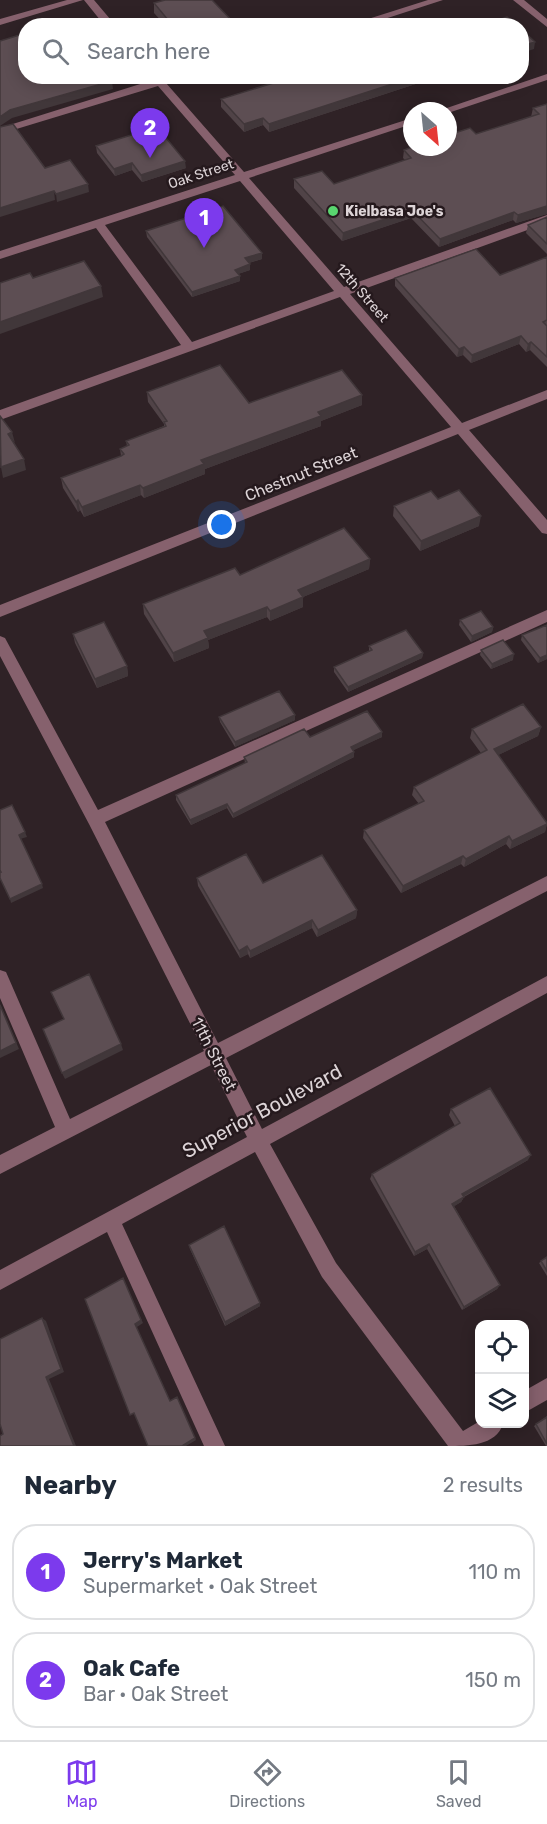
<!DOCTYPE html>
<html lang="en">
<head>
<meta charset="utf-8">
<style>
  :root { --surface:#fff; --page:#f2f2f3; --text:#1f2937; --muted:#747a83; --line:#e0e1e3; --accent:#7c3aed }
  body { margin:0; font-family:Rubik,sans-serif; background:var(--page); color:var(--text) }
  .controls { position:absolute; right:18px; bottom:18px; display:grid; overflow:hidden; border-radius:12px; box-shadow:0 3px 15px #0003 }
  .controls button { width:54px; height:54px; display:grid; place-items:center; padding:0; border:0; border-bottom:2px solid var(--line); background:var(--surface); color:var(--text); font:30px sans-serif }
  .compass { position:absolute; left:403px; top:102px; width:54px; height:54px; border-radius:50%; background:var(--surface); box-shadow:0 3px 15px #0003; rotate:153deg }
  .you { position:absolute; left:222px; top:525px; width:21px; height:21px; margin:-15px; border:4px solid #fff; border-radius:50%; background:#1a73e8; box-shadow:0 0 0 9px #1a73e833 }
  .badge { display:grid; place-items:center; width:39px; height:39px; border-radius:50%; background:var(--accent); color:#fff; font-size:20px; font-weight:700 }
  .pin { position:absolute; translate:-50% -50px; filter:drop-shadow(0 2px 3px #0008) }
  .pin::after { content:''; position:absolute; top:32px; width:21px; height:18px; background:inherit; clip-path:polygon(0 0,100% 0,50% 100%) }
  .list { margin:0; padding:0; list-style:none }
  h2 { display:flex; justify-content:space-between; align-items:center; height:78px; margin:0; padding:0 24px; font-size:26px }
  h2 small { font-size:20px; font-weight:400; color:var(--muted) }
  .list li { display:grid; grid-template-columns:39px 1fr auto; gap:18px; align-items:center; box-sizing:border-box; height:96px; margin:0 12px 12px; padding:0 12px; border:2px solid var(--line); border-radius:24px }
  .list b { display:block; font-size:22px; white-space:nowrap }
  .list p { margin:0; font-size:20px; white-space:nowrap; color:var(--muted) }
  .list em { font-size:20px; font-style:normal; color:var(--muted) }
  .icon { flex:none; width:33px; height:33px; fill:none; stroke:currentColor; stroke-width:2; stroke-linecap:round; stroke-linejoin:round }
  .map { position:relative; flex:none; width:547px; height:1446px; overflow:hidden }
  .search { position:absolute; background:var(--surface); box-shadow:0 3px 15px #0003; left:18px; right:18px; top:18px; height:66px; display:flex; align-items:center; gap:15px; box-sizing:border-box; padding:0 21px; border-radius:24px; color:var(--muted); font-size:22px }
  .sheet { height:294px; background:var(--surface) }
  nav { display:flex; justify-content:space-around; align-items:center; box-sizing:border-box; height:84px; border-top:2px solid var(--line); background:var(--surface); font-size:16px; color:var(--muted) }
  nav a { display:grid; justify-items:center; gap:3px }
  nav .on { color:var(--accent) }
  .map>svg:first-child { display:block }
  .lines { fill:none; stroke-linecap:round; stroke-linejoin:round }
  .minor { fill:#86616d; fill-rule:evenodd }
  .wall { fill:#504347 }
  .shaded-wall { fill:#41373a }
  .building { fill:#5d4e53; stroke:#41373a; stroke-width:1.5 }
  .poi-dot { fill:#59d56f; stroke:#25191d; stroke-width:2 }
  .labels { text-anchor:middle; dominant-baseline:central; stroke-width:5; stroke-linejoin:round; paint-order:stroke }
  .far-street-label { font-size:14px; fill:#ddd4d7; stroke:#25191d }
  .far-poi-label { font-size:14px; font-weight:bold; fill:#ddd4d7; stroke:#25191d; text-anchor:start }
  .street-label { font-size:16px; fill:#ddd4d7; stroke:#25191d }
  .near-street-label { font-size:20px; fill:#ddd4d7; stroke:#25191d }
</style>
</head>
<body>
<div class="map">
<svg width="547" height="1446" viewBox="0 0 547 1446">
  <rect width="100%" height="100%" fill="#2f2226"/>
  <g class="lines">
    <path class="minor" d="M67,0H83L0,25V19Z
      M84,0H94L116,26H105Z
      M428,0H443L363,26H346Z
      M513,0H524L547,19V27Z
      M547,74V80L448,113L438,111Z
      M150,76H183L166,83L244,172L412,118V124L249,178L344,287L547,215V223L350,294L462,423L547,390V399L469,430L547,520V534L542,533L458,434L0,617V605L451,427L340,297L0,420V410L181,345L96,228L0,259V251L235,175L158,86L0,134V128L153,80ZM240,181L334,291L192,342L105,225Z
      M547,610V622L105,822L218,1043L547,876V891L226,1058L262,1129L547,976V993L270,1144L336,1263L463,1431L480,1421V1424H503C496,1446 467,1446 448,1446L322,1277L255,1152L122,1224L225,1446H204L107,1232L0,1290V1270L247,1137L211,1065L0,1174V1155L55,1127L0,998V970L6,972L70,1119L204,1051L89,824L0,656V636L5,638L98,810Z
      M547,1378V1400L524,1413V1391Z"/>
  </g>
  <path class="wall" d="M154,3L237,26H166L154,13Z
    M260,76H440L269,132L263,125L244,132L221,107V99L268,85Z
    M547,104V214L516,223L513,220L439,247L411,218L342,241L294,188V179L334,184L405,160L403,158L404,150L476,134L531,117L533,108Z
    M96,146L186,168L142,182L132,170L115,176L97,153Z
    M547,217V254L526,233L528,225Z
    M146,231L262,259L249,263L250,264V270L238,274L240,276V281L192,297L147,237Z
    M547,257V367L530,350L526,352L519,344L471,363L463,355L457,357L395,286V278L500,275Z
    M147,392L249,403L362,405L321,421V426L205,469V474L144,498L141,495L84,517L80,510L78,512L63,488L61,478L121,456L120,449L127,446L126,441L164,426V424L148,402Z
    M438,499L479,526L420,551L393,516L394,506Z
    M370,559L369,569L303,597V607L270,621L267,617L208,640L209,648L174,662L144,614L143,604L240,575Z
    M460,620L493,627L492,632L471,642L459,625Z
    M547,625V659L538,663L521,640L522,635Z
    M73,634L127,666L128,676L97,688L75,643Z
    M369,646L423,653L422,658L348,692L334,672V667L369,651Z
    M481,650L513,660L491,669L480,655Z
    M295,715V720L235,747L220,722L219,717Z
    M541,727L538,736L498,755L547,823L545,832L510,849L506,844L464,867L461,864L401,893L363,838L364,830L419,804L412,795L414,787L481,753L470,738L472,729Z
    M382,732V737L353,750L354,757L233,818L227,808L191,825L176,800V795L245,763L244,757L310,737Z
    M197,878L263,883L357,910L356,918L317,937L312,928L250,958L248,954L240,958L198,886Z
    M451,1109L528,1160L464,1197L461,1202L454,1206L500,1285L497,1289L462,1310L427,1249L414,1256L370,1179L372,1174L455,1126L449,1115Z
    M189,1245L260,1306L225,1326L190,1249Z
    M547,1257V1276L539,1263Z
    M547,1416V1446H546L534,1426Z"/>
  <path class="shaded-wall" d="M535,42L534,49L522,53V46Z
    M417,76H440L269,132V124Z
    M112,81L113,89L12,118L0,126V117L10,110Z
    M263,118V125L244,132V124Z
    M185,161L186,168L142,182L141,175Z
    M132,163V170L115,176L114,169Z
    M88,184L89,192L57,202L56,194Z
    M54,191L55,200L0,217V208Z
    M547,206V214L516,223L518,215Z
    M412,210L411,218L342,241L343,233Z
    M514,212L513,220L439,247L440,239Z
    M262,253V259L245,264V258Z
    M250,264V270L235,275V270Z
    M240,276V281L192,297V292Z
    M101,286L103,297L0,334V322Z
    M521,336L519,344L471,363L472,355Z
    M531,342L530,350L526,352L528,344Z
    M464,347L463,355L457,357L459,349Z
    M362,395V405L321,421V426L205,469V474L144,498L143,488L201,460L318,412Z
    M12,432L15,443L8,434Z
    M24,459L26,470L3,478L1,467Z
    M140,485L141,495L84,517L82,507Z
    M78,500L80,510L78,512L76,502Z
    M481,516L479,526L420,551L421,541Z
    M370,559L369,569L303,597V607L270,621V611L298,590Z
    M267,607V617L208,640L209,648L174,662L173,653L204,631Z
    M493,627L492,632L471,642L472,636Z
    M423,653L422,658L348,692V687Z
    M514,654L513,660L491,669L492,664Z
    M547,655V659L538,663L540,658Z
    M127,666L128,676L97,688L95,679Z
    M295,715V720L235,747V742Z
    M541,727L538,736L492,758L494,749Z
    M382,732V737L350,752L351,747Z
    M354,752V757L233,818V814Z
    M227,804V808L191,825L190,820Z
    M547,824L545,832L510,849L512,841Z
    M25,832L27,837L20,839L19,835Z
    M509,836L506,844L464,867L466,859Z
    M463,856L461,864L401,893L403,886Z
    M42,884L43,888L11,903L10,899Z
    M357,910L356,918L317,937L318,930Z
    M312,920V928L250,958V951Z
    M247,946L248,954L240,958L239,951Z
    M0,1004L19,1049L0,1058Z
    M121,1044L123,1050L65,1079L62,1073Z
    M531,1155L528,1160L459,1199L462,1194Z
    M464,1197L461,1202L450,1209L452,1204Z
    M429,1244L427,1249L414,1256L415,1252Z
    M123,1278L143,1323L137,1327L135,1324Z
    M500,1285L497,1289L462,1310L464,1307Z
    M260,1303V1306L225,1326V1322Z
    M42,1318L46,1321L64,1372L49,1379L76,1446H74L46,1377Z
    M177,1397L196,1440L186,1446H182Z"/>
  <path class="building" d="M165,0H212L237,26H173L154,3Z
    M507,17L517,26H480Z
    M522,30L535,42L522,46Z
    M26,33V76H108L112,81L10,110L0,117V41Z
    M267,76H417L269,124L263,118L244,124L221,99L273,83Z
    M547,104V206L518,215L514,212L440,239L412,210L343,233L294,179L322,171L334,184L411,158L404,150L412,147H448V135L470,128L476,134L539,114L533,108Z
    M13,124L45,168L70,160L88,184L56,194L54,191L0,208V127Z
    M157,127L185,161L141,175L132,163L114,169L96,146Z
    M223,206L262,253L245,258L250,264L235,270L240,276L192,292L146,231Z
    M547,217V244L528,225Z
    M476,249L500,275L547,257V320L543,322L547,326V357L531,342L528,344L521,336L472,355L464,347L459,349L395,278Z
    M84,261L101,286L0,322V283L30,273L33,278Z
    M220,365L249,403L342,370L362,395L318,412L321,416L201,460L204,464L143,488L140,485L82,507L78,500L76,502L61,478L121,456L124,454L120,449L129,445L126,441L166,426L164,422L167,421L147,392Z
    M0,416L12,432L8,434L24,459L1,467Z
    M459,490L481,516L421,541L394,506L431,491L438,499Z
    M344,528L370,559L298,590L303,597L270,611L267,607L204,631L208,638L173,653L143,604L235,568L240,575Z
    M481,611L493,627L472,636L460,620Z
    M104,622L127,666L95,679L73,634Z
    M547,625V655L540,658L522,635Z
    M406,630L423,653L348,687L334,667L372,650L369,646Z
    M503,640L514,654L492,664L481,650Z
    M279,691L295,715L235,742L219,717Z
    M523,704L541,727L494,749L547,823V824L512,841L509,836L466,859L463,856L403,886L364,830L424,801L414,787L487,750L472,729Z
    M367,711L382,732L351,747L354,752L233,814L227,804L190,820L176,795L247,762L244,757L304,729L310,737Z
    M12,805L25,832L19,835L42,884L10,899L0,878V872H1L0,870V810Z
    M246,854L263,883L322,855L357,910L318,930L312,920L250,951L247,946L239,951L197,878Z
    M89,974L121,1044L62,1073L43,1029L64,1019L51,992Z
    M0,1005L16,1043L0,1051Z
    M490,1088L531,1155L462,1194L464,1197L452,1204L500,1285L464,1307L429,1244L415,1252L372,1174L460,1123L451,1109Z
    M224,1226L260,1303L225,1322L189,1245Z
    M547,1257V1271L541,1261Z
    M123,1278L141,1320L135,1324L170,1401L177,1397L195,1438L182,1446H148L134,1413L130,1415L85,1299Z
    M42,1318L61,1369L46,1377L74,1446H0V1436L3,1434L0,1424V1339Z
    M547,1417V1444L536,1424Z"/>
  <circle class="poi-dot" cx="333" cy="211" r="6"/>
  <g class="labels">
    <g class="far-street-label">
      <text transform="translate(201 174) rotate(-18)">Oak Street</text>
      <text transform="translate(362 293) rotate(49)">12th Street</text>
    </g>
    <g class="far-poi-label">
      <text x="345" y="211">Kielbasa Joe's</text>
    </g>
    <g class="street-label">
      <text transform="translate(301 474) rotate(-22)">Chestnut Street</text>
      <text transform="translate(214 1054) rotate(63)">11th Street</text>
    </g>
    <g class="near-street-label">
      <text transform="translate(262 1111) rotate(-28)">Superior Boulevard</text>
    </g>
  </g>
</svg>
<div class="controls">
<button><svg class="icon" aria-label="locate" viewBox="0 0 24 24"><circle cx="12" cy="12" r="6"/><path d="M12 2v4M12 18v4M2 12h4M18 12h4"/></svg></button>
<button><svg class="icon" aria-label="layers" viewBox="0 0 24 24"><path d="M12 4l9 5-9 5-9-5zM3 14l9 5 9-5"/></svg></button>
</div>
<svg class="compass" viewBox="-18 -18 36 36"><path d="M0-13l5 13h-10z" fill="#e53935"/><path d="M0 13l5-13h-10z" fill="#747a83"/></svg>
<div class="you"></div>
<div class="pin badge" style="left:204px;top:248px">1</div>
<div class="pin badge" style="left:150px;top:158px">2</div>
<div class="search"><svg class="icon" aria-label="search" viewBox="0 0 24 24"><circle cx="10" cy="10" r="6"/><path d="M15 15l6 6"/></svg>Search here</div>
</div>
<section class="sheet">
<h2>Nearby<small>2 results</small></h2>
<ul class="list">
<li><span class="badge">1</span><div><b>Jerry's Market</b><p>Supermarket · Oak Street</p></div><em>110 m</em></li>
<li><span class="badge">2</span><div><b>Oak Cafe</b><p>Bar · Oak Street</p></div><em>150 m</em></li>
</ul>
</section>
<nav>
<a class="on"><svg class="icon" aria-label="map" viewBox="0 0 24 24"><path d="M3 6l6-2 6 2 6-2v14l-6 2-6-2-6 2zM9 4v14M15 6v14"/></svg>Map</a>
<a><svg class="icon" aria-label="directions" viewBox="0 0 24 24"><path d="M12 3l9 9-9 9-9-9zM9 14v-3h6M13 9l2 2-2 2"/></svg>Directions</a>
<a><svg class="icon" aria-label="saved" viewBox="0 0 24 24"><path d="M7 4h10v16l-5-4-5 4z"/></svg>Saved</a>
</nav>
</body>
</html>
